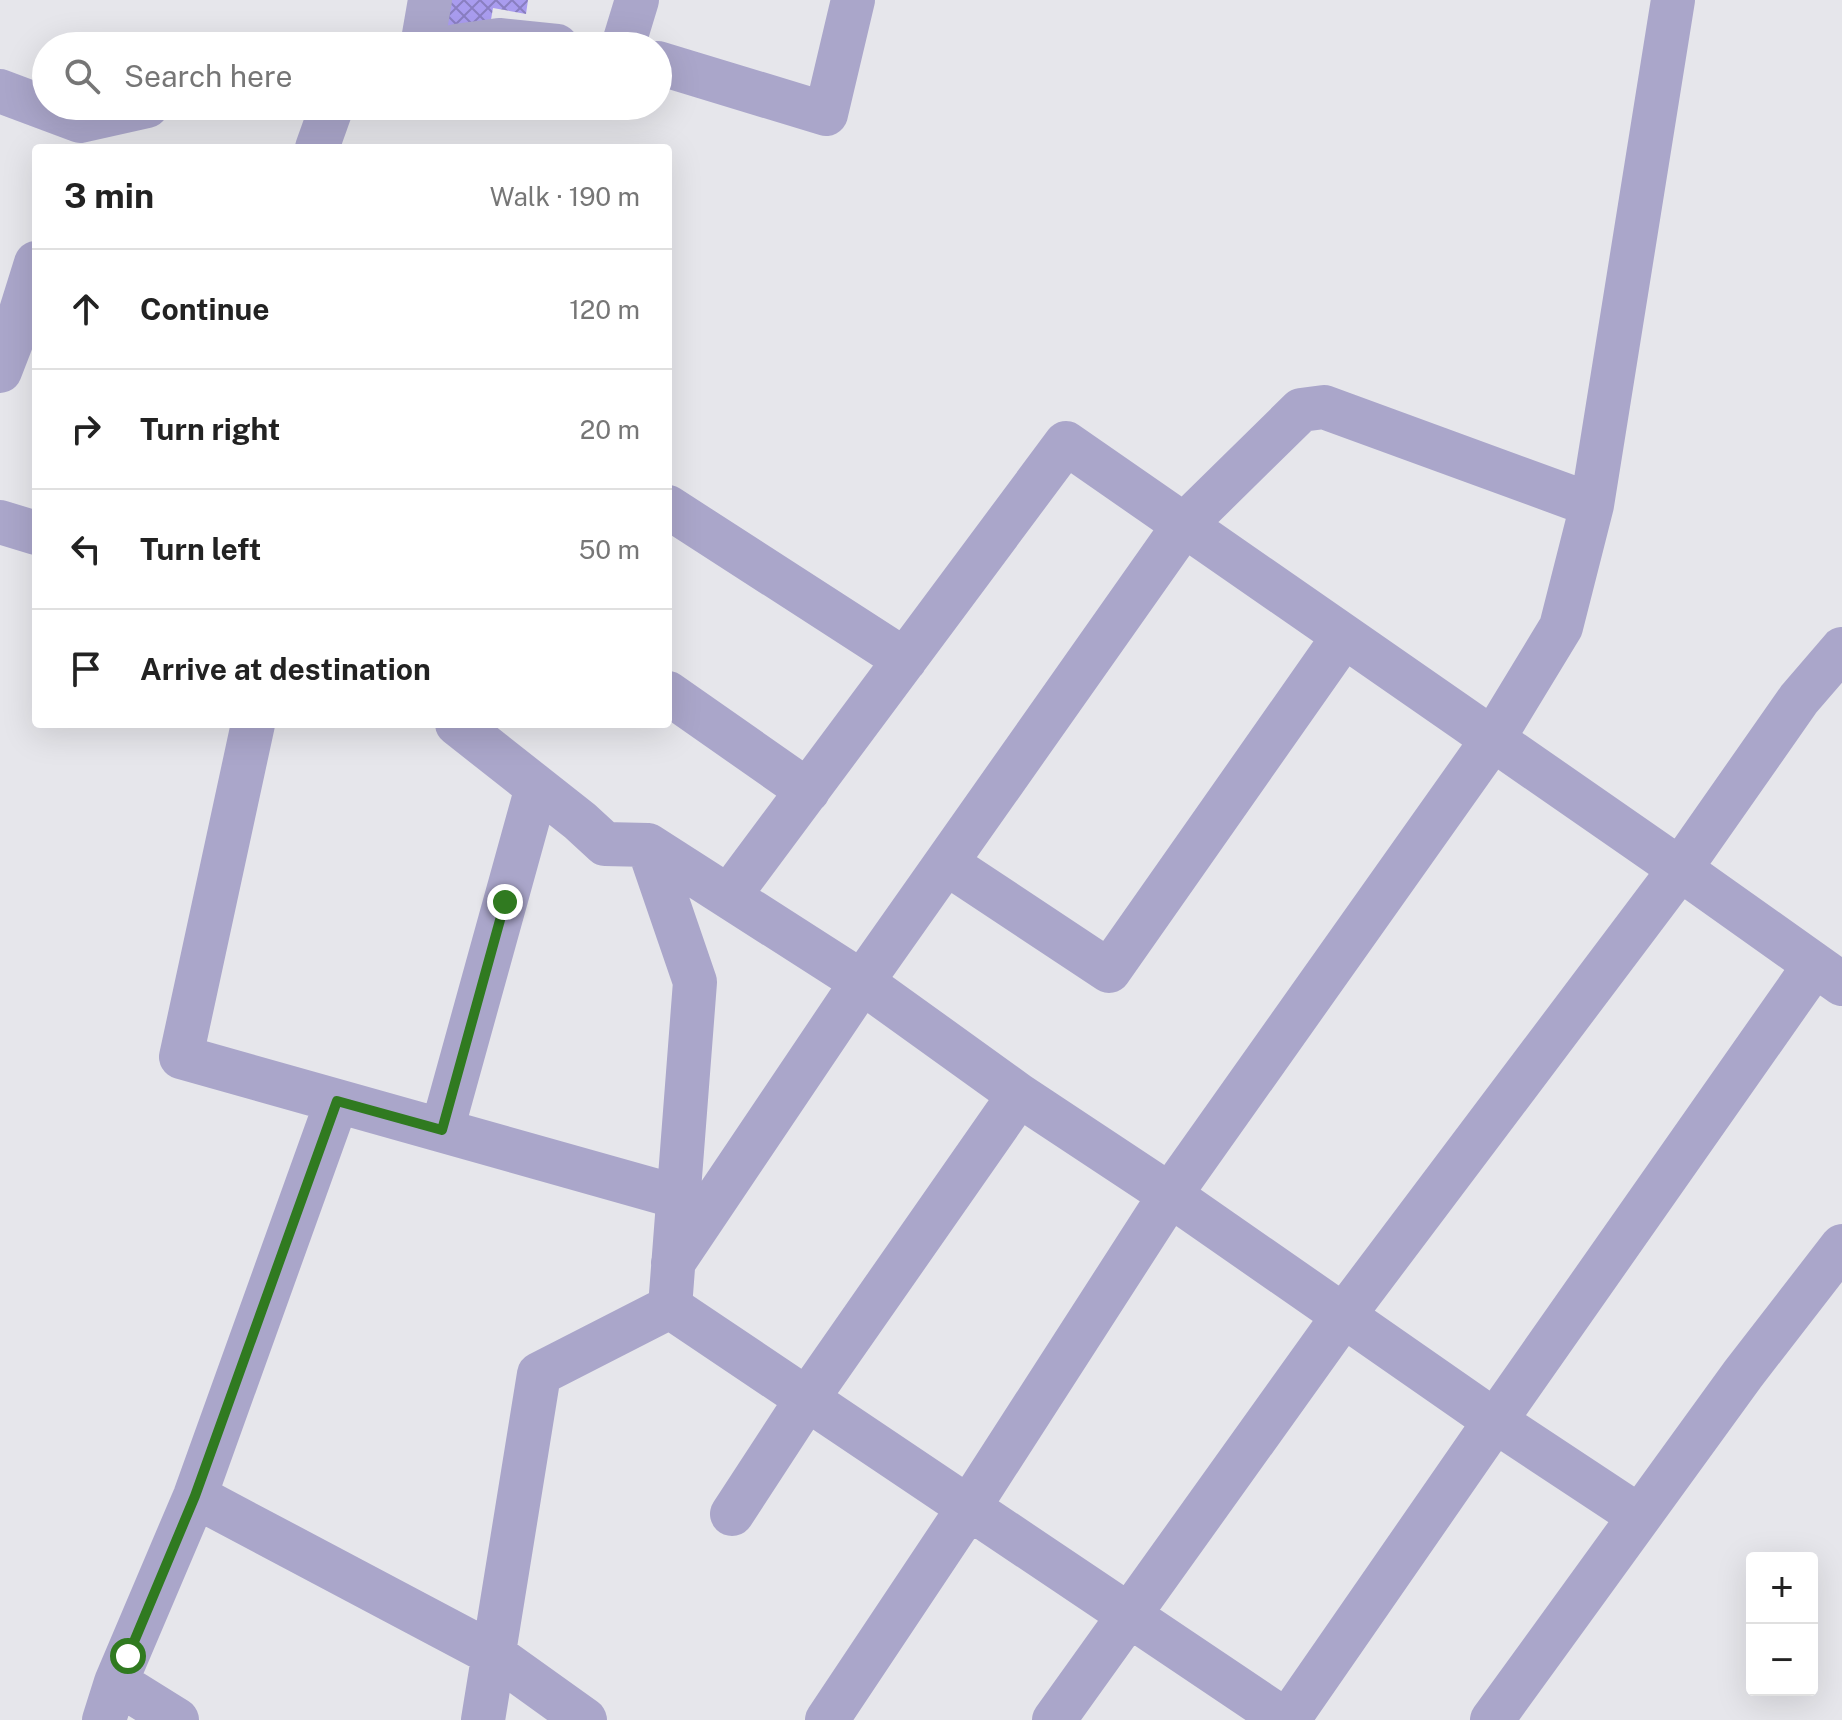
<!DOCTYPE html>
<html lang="en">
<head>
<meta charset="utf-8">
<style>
  :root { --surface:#fff; --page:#f6f6f6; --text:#222; --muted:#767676; --line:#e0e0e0 }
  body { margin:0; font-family:"Public Sans",sans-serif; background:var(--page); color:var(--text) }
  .controls { position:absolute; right:24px; bottom:24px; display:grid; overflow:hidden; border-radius:8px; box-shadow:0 8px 32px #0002 }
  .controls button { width:72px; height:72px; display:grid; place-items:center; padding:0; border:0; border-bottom:2px solid var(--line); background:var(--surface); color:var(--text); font:40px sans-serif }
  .stop { position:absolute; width:24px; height:24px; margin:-18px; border:6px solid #307a20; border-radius:50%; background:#fff }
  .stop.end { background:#307a20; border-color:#fff; box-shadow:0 2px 8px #0008 }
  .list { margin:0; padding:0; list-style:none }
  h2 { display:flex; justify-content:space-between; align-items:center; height:104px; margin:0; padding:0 32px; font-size:34px }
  h2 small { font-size:26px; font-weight:400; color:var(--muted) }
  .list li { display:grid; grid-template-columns:52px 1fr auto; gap:24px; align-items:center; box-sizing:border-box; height:120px; padding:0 32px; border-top:2px solid var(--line) }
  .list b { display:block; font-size:30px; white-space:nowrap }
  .list em { font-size:26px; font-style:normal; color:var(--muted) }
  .icon { flex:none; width:44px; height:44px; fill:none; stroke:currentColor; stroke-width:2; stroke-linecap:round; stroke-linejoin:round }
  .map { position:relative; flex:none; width:1842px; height:1720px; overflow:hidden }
  .search { position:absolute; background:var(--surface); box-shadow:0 8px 32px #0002; left:32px; top:32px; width:640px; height:88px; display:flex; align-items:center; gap:20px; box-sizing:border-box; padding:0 28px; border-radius:44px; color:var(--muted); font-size:30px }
  .panel { position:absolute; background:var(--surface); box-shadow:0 8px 32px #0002; left:32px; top:144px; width:640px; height:584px; border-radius:8px }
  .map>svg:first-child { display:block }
  .building { fill:url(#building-cross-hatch) }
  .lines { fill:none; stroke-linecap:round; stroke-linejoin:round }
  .minor { stroke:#aaa6ca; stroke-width:44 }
  .route { stroke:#307a20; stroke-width:10 }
</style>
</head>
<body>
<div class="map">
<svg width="1842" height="1720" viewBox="0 0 1842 1720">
  <defs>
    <pattern id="building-cross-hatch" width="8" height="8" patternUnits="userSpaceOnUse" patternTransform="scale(2)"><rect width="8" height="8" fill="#a99cef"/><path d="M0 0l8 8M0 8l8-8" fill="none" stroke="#897ec1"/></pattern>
  </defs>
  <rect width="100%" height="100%" fill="#e6e6eb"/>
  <path class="building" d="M440,0H528L526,14L493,8L489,31L434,32Z"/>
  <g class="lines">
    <path class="minor" d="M422,46L430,0
      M456,46L499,40L557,46
      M623,46L637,0
      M658,63L826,114L853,0
      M0,91L80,121L147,106
      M317,148L332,106
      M0,371L12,340L36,263
      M668,507L905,660
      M0,522L36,533
      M668,693L808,791
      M253,724L181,1057L678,1197
      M457,724L580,821L605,844L648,845L862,982L1019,1095L1170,1195L1495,1421L1639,1516
      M648,845L695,982L670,1307L1285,1720
      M946,863L1109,971L1344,636
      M729,896L1066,443L1680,869L1842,984
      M442,1130L537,787
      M673,1263L862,982L1184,525L1301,410L1324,407L1592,505
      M195,1496L493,1654L585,1720
      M732,1514L807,1399L1019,1095
      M104,1720L116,1682
      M177,1720L116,1682L195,1496L337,1101
      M483,1720L539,1374L670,1307
      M827,1720L969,1507L1170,1195L1493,739L1561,627L1592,505L1673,0
      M1054,1720L1344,1315L1680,869L1799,699L1842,649
      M1288,1720L1495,1421L1814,966
      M1492,1720L1743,1374L1842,1246"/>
  </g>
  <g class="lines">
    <path class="route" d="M128,1656L195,1496L337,1101L442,1130L505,902"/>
  </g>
</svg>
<div class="controls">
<button>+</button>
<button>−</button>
</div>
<div class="stop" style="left:128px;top:1656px"></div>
<div class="stop end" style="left:505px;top:902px"></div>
<div class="search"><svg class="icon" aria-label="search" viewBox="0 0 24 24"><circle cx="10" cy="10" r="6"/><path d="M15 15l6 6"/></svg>Search here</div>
<section class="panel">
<h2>3 min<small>Walk · 190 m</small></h2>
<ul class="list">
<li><svg class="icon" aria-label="ahead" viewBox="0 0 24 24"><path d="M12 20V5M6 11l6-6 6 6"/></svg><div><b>Continue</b></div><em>120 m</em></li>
<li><svg class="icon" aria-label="right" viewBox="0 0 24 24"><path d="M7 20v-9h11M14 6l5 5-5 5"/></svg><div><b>Turn right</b></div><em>20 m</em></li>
<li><svg class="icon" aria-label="left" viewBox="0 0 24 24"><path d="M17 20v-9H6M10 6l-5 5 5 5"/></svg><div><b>Turn left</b></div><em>50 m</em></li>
<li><svg class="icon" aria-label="arrive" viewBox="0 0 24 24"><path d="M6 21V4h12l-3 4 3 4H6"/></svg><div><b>Arrive at destination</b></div></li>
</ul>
</section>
</div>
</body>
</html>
